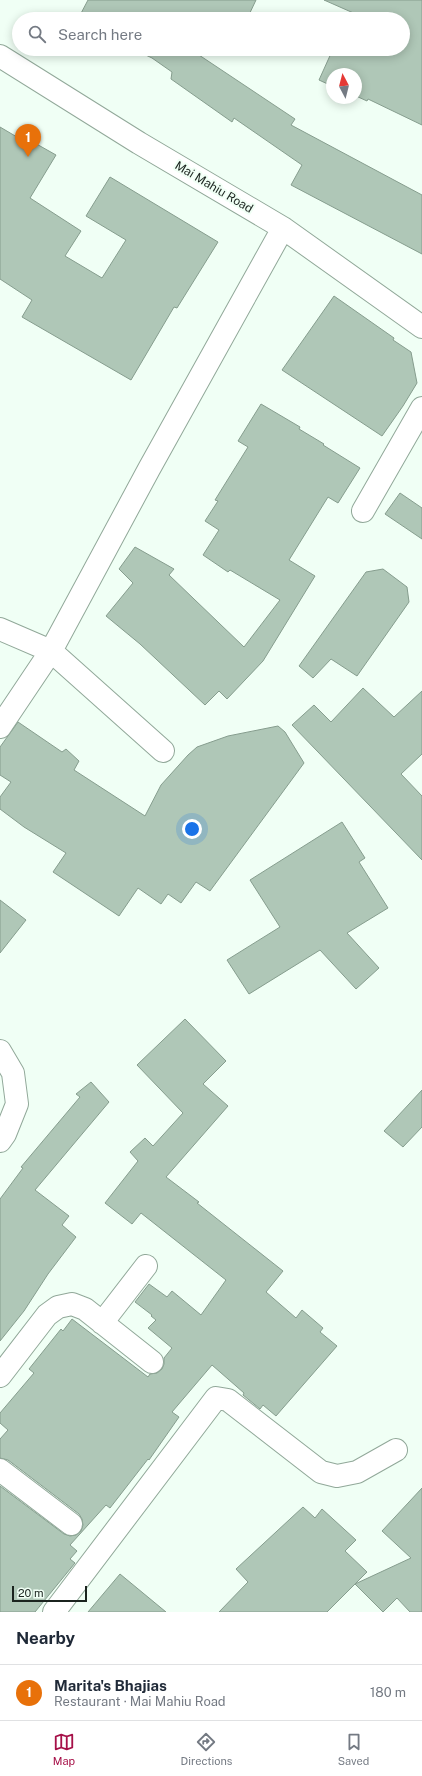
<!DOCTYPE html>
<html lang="en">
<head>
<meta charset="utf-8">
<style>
  :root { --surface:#fff; --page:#f6f6f7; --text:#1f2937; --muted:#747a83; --line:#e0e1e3; --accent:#a61048 }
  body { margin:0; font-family:"Public Sans",sans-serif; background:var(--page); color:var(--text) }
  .compass { position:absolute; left:326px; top:68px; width:36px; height:36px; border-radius:50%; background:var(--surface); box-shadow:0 2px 10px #0003; rotate:353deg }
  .scale { position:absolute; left:12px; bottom:10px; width:75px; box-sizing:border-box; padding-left:4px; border:2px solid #1b241f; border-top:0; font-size:11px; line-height:14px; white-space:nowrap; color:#1b241f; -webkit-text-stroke:3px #f0fff5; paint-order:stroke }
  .you { position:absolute; left:192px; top:829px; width:14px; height:14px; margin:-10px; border:3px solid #fff; border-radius:50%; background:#1a73e8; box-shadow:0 0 0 6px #1a73e833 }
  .badge { display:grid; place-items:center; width:26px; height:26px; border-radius:50%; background:var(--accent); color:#fff; font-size:13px; font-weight:700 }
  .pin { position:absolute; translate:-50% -33px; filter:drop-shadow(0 1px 2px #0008) }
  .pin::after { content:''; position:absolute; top:21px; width:14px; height:12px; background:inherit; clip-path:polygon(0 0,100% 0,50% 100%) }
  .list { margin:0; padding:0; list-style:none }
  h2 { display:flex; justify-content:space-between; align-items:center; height:52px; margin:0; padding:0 16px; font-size:17px }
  h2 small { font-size:13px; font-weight:400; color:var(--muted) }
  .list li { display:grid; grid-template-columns:26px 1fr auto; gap:12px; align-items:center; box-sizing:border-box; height:56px; padding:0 16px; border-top:1px solid var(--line) }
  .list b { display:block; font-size:15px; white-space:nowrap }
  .list p { margin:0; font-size:13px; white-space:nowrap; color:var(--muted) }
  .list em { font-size:13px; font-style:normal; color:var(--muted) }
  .icon { flex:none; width:22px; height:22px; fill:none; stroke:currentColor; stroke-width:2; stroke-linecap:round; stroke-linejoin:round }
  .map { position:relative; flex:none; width:422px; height:1612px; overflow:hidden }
  .search { position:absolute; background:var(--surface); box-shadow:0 2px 10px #0003; left:12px; right:12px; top:12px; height:44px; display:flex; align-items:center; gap:10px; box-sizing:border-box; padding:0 14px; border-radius:22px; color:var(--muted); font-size:15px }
  .sheet { height:108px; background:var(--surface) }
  nav { display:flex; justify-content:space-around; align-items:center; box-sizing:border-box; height:56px; border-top:1px solid var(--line); background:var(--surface); font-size:11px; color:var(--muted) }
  nav a { display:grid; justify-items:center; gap:2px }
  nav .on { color:var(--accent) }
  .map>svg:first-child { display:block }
  .building { fill:#afc7b7; stroke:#869d8e }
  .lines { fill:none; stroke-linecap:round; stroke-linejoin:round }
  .minor-casing { stroke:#91a899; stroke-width:24 }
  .minor { stroke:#fff; stroke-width:22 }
  .labels { text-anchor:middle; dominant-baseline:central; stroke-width:4; stroke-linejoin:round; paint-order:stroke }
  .street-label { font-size:12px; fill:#1b241f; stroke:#f0fff5 }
</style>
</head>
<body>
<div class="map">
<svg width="422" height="1612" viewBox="0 0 422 1612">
  <rect width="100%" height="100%" fill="#f0fff5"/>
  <path class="building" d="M88,0H256L247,19H78Z
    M324,0H422V125L368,99L367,101L356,96V74H332V86L319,80L333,49H403V19H357L358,15Z
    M133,49H190L295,119L291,125L422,195V254L291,185L302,165L234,118L232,122L171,79L172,72L152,58Z
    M0,127L22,140L23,138L32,144L33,142L56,155L30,198L81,231L65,256L102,278L126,240L86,216L110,177L218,242L177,308L174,307L131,380L22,317L32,300L0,279Z
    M334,296L394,338L393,340L411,352L417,383L403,406L382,436L282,370Z
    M261,404L300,427L299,429L324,444L323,445L360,468L338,503L328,497L289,560L315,576L263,661L227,699L219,691L205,705L140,644L106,616L133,583L119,569L135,547L174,569L169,575L244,647L280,600L230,570L228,572L203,555L219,530L205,521L218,501L215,500L248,447L238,441Z
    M400,493L422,508V539L385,514Z
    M383,569L407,587L409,602L357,676L331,659L313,678L299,666L366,572Z
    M363,688L394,717L422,691V754L401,774L422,796V860L292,725L314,705L331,722Z
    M18,722L62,752L66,749L79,761L74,770L145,816L161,785L188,755L197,747L228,736L278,726L285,732L304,763L210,891L196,882L181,903L168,894L161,904L138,888L119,916L53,872L66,853L24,827L0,809V797L11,782L0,775V747Z
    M342,822L365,858L359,862L388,908L347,933L379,968L356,989L320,950L249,994L227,960L280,927L250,880Z
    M0,900L26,920L0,953Z
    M185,1019L226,1061L203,1084L228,1106L166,1177L199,1202L197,1203L283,1271L266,1292L296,1318L302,1310L323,1328L320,1332L337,1346L276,1416L263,1405L260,1409L243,1395L244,1393L212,1365L172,1412L179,1417L149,1460L148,1459L110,1508L106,1505L70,1545L77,1551L70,1559L75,1563L35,1612H0V1486L64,1534L70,1536L76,1535L81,1531L83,1525L82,1519L79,1514L8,1460L0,1458V1439L8,1430L0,1423V1413L34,1373L29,1369L61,1329L63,1331L72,1319L148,1377L150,1374L157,1373L162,1369L164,1364V1358L172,1348L148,1328L156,1320L151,1316L152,1315L135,1302L149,1284L167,1297L172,1291L201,1315L226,1280L141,1213L132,1224L105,1203L138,1161L130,1152L145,1138L153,1146L183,1113L137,1065Z
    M91,1082L109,1102L35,1190L69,1216L62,1225L76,1237L48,1274L24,1311L0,1341V1199L23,1168L21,1167L80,1097L76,1094Z
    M422,1090V1127L403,1147L384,1131Z
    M422,1488V1612H410L397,1598L383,1612L355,1584L411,1558L382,1531Z
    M303,1507L315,1518L322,1509L356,1540L345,1551L367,1572L327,1612H219L248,1582L236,1569Z
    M120,1574L166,1612H88Z"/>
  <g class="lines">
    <defs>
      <path id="minor" d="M0,56L139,143L283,228L422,327
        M363,511L422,408
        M0,629L51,651L163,751
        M0,727L51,651L149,469L283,228
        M0,1051L13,1073L17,1104L5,1134L0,1141
        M102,1323L146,1266
        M0,1376L47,1315L58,1307L72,1304L85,1309L152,1362
        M0,1470L71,1524
        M54,1612L216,1398L228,1400L321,1472L337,1476L357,1472L396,1450"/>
    </defs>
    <use href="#minor" class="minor-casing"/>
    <use href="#minor" class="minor"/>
  </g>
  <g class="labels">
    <g class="street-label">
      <text transform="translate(214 187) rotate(31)">Mai Mahiu Road</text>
    </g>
  </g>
</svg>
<svg class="compass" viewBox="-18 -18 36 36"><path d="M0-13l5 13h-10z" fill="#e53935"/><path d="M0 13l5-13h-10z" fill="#747a83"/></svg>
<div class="scale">20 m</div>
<div class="you"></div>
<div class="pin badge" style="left:28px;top:157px;background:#e8710a">1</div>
<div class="search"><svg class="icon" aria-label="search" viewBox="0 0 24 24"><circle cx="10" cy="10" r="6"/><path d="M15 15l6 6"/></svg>Search here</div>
</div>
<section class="sheet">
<h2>Nearby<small></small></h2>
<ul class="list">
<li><span class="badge" style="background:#e8710a">1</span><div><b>Marita's Bhajias</b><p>Restaurant · Mai Mahiu Road</p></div><em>180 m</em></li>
</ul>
</section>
<nav>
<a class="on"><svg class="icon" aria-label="map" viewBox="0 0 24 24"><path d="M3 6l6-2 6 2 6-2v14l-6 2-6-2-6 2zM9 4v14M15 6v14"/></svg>Map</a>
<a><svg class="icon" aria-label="directions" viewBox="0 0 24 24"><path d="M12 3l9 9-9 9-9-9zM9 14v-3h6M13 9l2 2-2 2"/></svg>Directions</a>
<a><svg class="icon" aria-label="saved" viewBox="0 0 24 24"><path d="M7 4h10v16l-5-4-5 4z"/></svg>Saved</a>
</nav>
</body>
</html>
